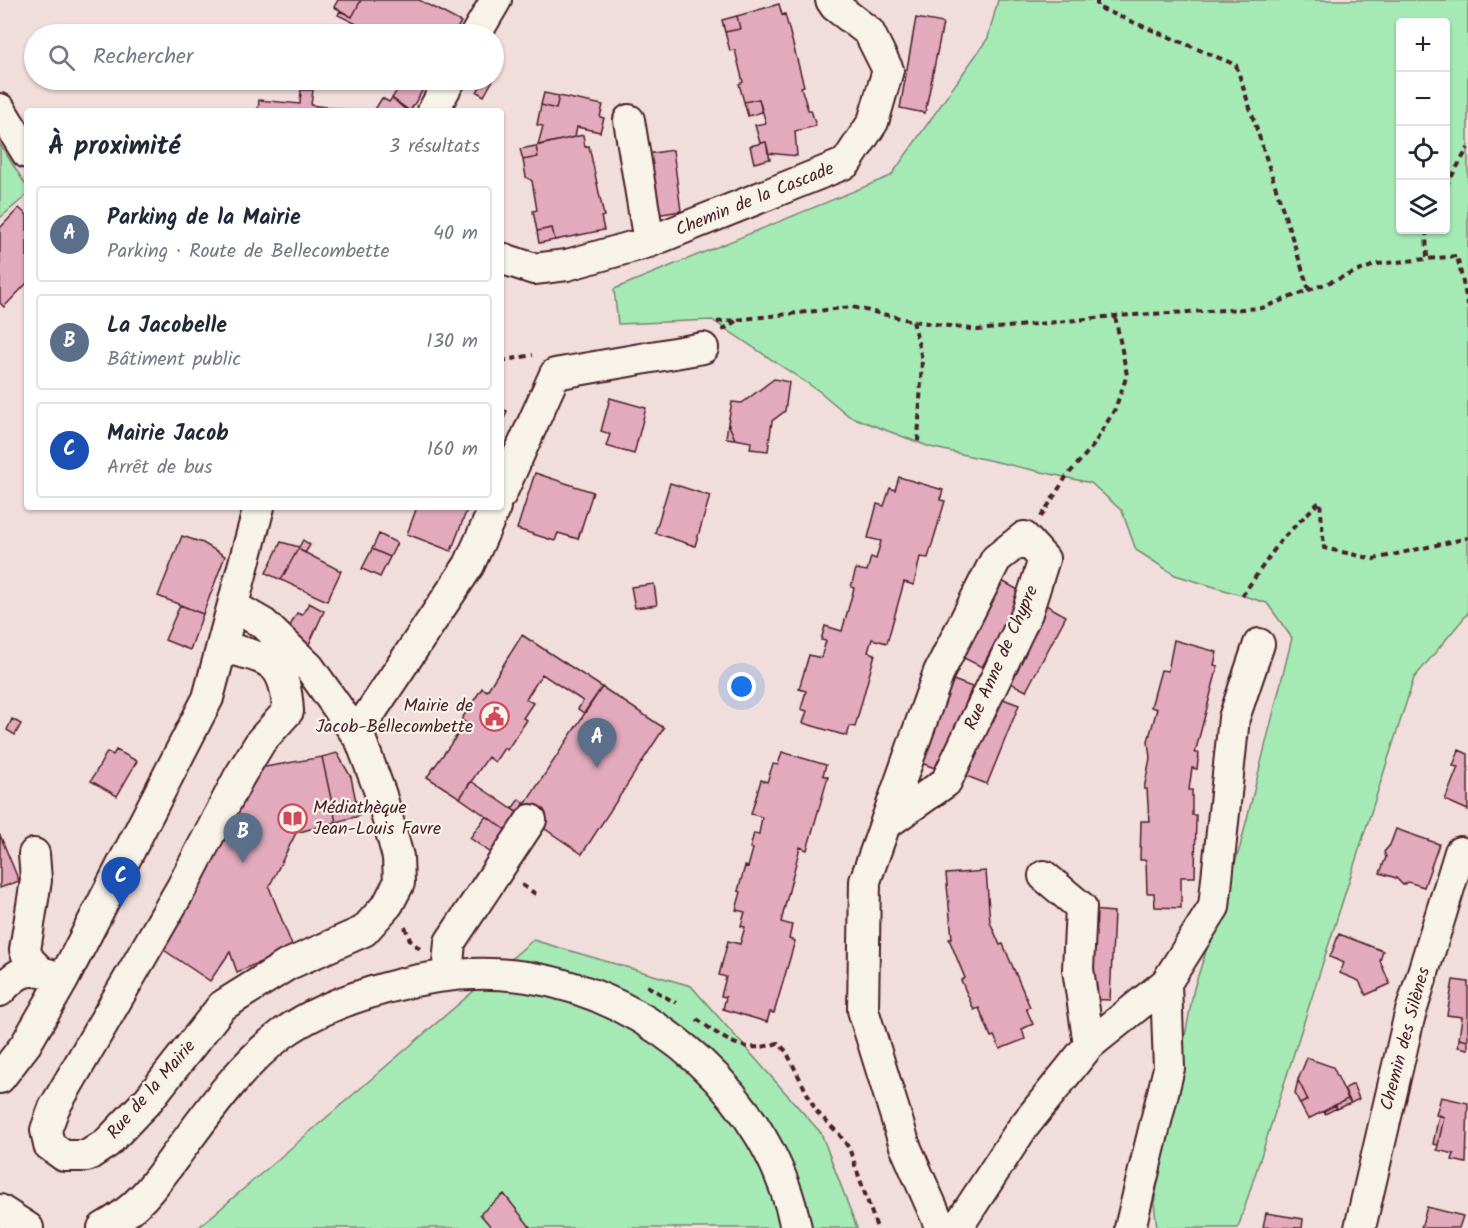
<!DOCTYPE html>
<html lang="fr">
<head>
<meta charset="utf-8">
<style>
  :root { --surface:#fff; --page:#f6f6f7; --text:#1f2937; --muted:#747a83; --line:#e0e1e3; --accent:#0f766e }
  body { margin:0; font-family:Kalam,sans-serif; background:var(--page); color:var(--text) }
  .controls { position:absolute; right:18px; top:18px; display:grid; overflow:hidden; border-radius:6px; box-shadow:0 2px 4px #0004 }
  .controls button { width:54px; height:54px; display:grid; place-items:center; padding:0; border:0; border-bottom:2px solid var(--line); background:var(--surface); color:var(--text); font:30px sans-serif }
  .you { position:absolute; left:742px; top:687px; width:21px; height:21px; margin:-15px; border:4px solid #fff; border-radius:50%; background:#1a73e8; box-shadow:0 0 0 9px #1a73e833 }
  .badge { display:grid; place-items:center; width:39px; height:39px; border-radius:50%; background:var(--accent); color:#fff; font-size:20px; font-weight:700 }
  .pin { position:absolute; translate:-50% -50px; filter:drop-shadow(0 2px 3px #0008) }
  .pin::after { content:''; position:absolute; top:32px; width:21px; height:18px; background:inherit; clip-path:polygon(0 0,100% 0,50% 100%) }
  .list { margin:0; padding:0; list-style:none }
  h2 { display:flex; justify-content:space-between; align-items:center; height:78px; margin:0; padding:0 24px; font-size:26px }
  h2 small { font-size:20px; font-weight:400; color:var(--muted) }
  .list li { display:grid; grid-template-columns:39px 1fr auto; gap:18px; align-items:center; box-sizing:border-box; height:96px; margin:0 12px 12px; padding:0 12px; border:2px solid var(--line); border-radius:6px }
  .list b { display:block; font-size:22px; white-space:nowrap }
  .list p { margin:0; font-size:20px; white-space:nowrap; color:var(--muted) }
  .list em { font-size:20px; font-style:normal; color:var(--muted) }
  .icon { flex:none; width:33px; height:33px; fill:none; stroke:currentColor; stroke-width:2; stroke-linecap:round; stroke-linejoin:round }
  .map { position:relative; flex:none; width:1468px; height:1228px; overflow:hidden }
  .search { position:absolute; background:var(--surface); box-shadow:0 2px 4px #0004; left:24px; top:24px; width:480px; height:66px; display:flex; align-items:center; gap:15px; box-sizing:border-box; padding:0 21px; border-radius:33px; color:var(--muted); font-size:22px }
  .panel { position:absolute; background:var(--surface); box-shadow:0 2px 4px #0004; left:24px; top:108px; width:480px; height:402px; border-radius:6px }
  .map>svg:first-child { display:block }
  .green { fill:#a5eab5; stroke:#788470; stroke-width:1.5; fill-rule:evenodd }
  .building { fill:#e2aabc; stroke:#4a1f2b; stroke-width:1.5 }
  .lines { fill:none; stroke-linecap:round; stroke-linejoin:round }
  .minor-casing { stroke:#4a1f2b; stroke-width:34 }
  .path { stroke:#4a1f2b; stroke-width:4; stroke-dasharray:6 4.5; stroke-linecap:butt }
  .minor { stroke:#f7f3e8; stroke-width:30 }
  .labels { text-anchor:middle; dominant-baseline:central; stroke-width:4.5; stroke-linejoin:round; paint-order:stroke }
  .street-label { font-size:18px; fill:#4a1f2b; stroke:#f7f3e8 }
  .poi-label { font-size:18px; fill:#4a1f2b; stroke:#f7f3e8; text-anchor:end }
</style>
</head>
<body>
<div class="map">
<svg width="1468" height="1228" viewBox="0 0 1468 1228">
  <rect width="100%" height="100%" fill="#f1dddb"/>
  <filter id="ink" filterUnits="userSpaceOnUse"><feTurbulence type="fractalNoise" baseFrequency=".0167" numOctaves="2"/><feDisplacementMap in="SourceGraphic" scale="12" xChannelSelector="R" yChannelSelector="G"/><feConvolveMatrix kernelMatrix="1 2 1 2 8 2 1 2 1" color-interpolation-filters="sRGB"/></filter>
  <g filter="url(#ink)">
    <path class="green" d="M998,0H1468V613L1414,678L1238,1228H1157L1154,1203L1194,988L1240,847L1292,638L1267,603L1175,575L1136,550L1122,511L1091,483L930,447L849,416L819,391L712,320L618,324L614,289L891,176L988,38ZM1400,22H1446V230H1400Z
      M0,144L27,187V195L0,218Z
      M533,940L691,986L821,1133L857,1228H198Z"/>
    <path class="building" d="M338,0H361L352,17L334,7Z
      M361,0H419L461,22L454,34H377L338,15L340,11L352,17Z
      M779,4L782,15L785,14L804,86L801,87L808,110H811L816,126L795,131L797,156L768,153L766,142L760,143L755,125L766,123L759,99L744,102L739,84L743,82L735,50L730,51L725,32L740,29L737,16Z
      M737,16L740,29L725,32L722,20Z
      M916,18L943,23L925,113L900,108Z
      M404,80H429L410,111L392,98Z
      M484,80H493L484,96L477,92Z
      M301,90H313L311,105L354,111H258L259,100L300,104Z
      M544,93L559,96L556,109L541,105Z
      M559,96L603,105L600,117L604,118L600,132L577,127L575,137L538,145L543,126L537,125L541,105L556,109Z
      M382,98L389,102L392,98L407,111H374Z
      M759,99L762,112L748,116L744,102Z
      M583,135L585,147L589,146L604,216L601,217L604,230L555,240L552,228L537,231L533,211L537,210L532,181L526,177L523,160L538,157L536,146Z
      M766,142L770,159L754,163L750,146Z
      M536,146L538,157L523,160L520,149Z
      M673,150L681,211L656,215L647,154Z
      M19,208L27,215V283L4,307L0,303V228Z
      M552,228L555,240L539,243L537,231Z
      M774,379L789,382L785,411L772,421L768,451L750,449L751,442L735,439L728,423L732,402L742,403Z
      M610,398L646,408L634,454L606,446L610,434L601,431Z
      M501,409L507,411L501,426Z
      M728,423L735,439L726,438Z
      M535,473L593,492L578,539L558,533L555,541L517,529Z
      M899,477L943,490L940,500L945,501L928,558L920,557L914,585L904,582L887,643L872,639L868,652L875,654L855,727L850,726L847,736L803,723L807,711L801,709L806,691L799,689L809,655L821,658L826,641L821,640L825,626L842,631L854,588L851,587L856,569L867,571L871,557L876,559L881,541L868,538L877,504L884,506L890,488L895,490Z
      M670,483L710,496L695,546L655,533Z
      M417,507H468L451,551L407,534Z
      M379,534L397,543L390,557L372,549Z
      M182,536L203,543L225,556L203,614L158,596Z
      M303,540L310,545L305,553L298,549Z
      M281,542L299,547L281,580L266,573Z
      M298,549L341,571L327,601L281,580Z
      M372,549L390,557L380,577L362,569Z
      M1000,580L1022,592L982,667L960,656Z
      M654,584L657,605L635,608L631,587Z
      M309,603L324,611L305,653L287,632L297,613L302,615Z
      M1044,604L1066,616L1026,691L1003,679Z
      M180,605L203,614L190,650L165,640Z
      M522,635L602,687L584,713L578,709L583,701L542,674L526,699L533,703L523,718L527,720L507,750L504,748L495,762L488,757L460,798L427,777L466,723L461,720L482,688L487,691Z
      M1174,640L1217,652L1214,665L1218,666L1195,753H1199L1197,769L1192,768L1189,790H1192V815H1196L1195,877H1181V908L1155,907L1154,893H1147L1146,860H1140L1141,821H1149L1147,789H1144L1150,758L1148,741L1157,709L1151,707L1161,670L1168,671Z
      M948,678L972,687L940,770L916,761Z
      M602,687L664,728L582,854L520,812Z
      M995,696L1019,705L987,784L964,775Z
      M12,719L21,724L15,735L7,730Z
      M116,750L137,761L117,796L91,781L107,752L113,755Z
      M1459,750L1468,754V810L1445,800L1458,767L1453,766Z
      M782,752L826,765L823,775L828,777L807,850L800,847L781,922L792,925L789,939L795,941L774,1013L770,1012L767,1022L723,1009L726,997L721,996L726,977L719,975L728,941L740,944L745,927L741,926L745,912L736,910L741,892L738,891L745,866L748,867L753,849L750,848L754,833L759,834L762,817L751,814L761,780L767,782L773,764L778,765Z
      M337,753L351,777L359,816L336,822L322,757Z
      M322,757L336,822L296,833L269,887L293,948L237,972L230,952L210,981L161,948L248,770Z
      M471,781L518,813L506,830L460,798Z
      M519,799L524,803L518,813L512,809Z
      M486,816L506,830L491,853L470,838Z
      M1396,829L1439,844L1424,887L1408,882L1403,885L1396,878L1380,873L1386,857L1384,852L1390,845Z
      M0,835L19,881L0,888Z
      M986,871L990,922L1000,945L1003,944L1030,1007L1026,1008L1033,1024L1022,1029L1025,1039L1000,1049L994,1036L991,1037L979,1008L974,1010L961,980L965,978L949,939L952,938L946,874Z
      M1091,910L1114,912L1110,1000L1087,999Z
      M1339,934L1383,951L1380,961L1390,984L1366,995L1359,981L1340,973L1344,963L1330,957Z
      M1453,980L1468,982V1041L1459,1039L1462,1017L1447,1015Z
      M1459,1039L1468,1041V1049L1458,1047Z
      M1307,1058L1333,1067L1348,1099L1308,1119L1300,1104L1308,1100L1298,1080Z
      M1298,1080L1308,1100L1300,1104L1295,1093Z
      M1353,1084L1359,1099L1351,1103L1344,1089Z
      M1441,1097L1468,1103L1466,1163L1452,1160L1454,1154L1437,1150L1444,1117L1436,1115Z
      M1348,1099L1351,1103L1337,1109L1335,1105Z
      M1335,1105L1337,1108L1325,1114L1324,1111Z
      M1439,1115L1444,1117L1438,1145L1433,1144Z
      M504,1194L531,1228H492L480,1214Z
      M1427,1207L1463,1216L1459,1228H1421Z
      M1266,1213L1303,1219L1302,1228L1263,1227Z"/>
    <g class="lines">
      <defs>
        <path id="minor" d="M476,34L496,0
          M0,109L27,153
          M433,111L450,80
          M629,120L649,242
          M501,258L534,269L567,265L649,242L846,163L873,122L888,70L869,32L835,6L831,0
          M501,494L555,374L703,348
          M224,647C268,660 285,658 288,711L261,741L239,777L182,887L54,1108L46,1130L49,1145L64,1156H87L107,1143L149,1099L222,1006L287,965L364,931L388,904L399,883L398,857L381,795L361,741L309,667L264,624L233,606
          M356,734L469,565L495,507
          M886,824L946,782L1027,613L1044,559L1024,537L996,559L939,672L865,881L863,1010L905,1146L941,1228
          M34,854L36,880L25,950L29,960L39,970
          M1044,876L1081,907L1078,969L1089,1045
          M447,975L450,942L531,820
          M0,991C18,971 28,966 54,976
          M0,1078L26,1044L63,980L208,698L259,507
          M0,1210L28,1228
          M103,1228C141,1207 157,1181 182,1147C212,1107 241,1065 282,1034C314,1011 349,998 386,988C431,975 480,970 527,977C654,996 771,1100 796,1228
          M957,1228L1021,1130L1089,1045L1166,983L1214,907L1234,718L1259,644
          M1130,1228L1169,1068L1166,983
          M1360,1228L1409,1018L1460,852"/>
      </defs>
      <use href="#minor" class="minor-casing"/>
      <path class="path" d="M1097,0V7L1236,65L1309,290
        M1446,186L1468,148
        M1426,230L1427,258
        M913,321L922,359L918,442
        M717,322L852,307L913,321L978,330L1115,316L1262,308L1377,264L1457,256L1468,305
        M722,330L736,321
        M501,361L533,355
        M1041,517L1066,477L1093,446L1115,409L1127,375L1115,316
        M1242,596L1281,540L1320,501L1324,548L1374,559L1468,538
        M522,885L539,896
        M405,927L410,940L421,950
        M647,986L676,1003
        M697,1019C726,1040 742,1055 778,1043L786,1051L816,1111L839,1134L849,1148L877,1228"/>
      <use href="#minor" class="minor"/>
    </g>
  </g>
  <defs>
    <symbol id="civic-ring" viewBox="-11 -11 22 22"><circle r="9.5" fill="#f7f3e8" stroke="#d1495b" stroke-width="1.5"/><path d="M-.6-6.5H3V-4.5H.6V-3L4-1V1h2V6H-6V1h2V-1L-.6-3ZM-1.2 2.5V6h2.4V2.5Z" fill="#d1495b"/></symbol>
    <symbol id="library-ring" viewBox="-11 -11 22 22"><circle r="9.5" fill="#f7f3e8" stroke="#d1495b" stroke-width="1.5"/><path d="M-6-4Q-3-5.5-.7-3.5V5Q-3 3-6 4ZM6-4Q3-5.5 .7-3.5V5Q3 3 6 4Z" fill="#d1495b"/></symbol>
  </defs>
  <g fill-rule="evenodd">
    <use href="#civic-ring" x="478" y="700" width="33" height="33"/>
    <use href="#library-ring" x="276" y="802" width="33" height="33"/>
  </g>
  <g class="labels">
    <g class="street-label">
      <text transform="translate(755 200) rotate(-22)">Chemin de la Cascade</text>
      <text transform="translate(1002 658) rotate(-66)">Rue Anne de Chypre</text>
      <text transform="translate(1406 1039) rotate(-75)">Chemin des Silènes</text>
      <text transform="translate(152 1090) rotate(-49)">Rue de la Mairie</text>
    </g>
    <g class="poi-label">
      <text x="473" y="706">Mairie de<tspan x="473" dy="21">Jacob-Bellecombette</tspan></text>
      <text x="313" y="808" text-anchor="start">Médiathèque<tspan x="313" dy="21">Jean-Louis Favre</tspan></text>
    </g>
  </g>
</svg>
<div class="controls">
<button>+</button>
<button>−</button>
<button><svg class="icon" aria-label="locate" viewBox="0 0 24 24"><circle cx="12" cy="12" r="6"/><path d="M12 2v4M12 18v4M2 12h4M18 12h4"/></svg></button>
<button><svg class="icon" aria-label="layers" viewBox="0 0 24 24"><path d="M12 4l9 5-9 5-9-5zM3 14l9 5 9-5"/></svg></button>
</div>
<div class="you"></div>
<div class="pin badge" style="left:597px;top:768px;background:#5c6f8a">A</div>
<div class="pin badge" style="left:243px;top:863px;background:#5c6f8a">B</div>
<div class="pin badge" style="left:121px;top:907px;background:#1a4fb4">C</div>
<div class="search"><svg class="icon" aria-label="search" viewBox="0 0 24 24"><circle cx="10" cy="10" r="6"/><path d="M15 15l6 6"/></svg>Rechercher</div>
<section class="panel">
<h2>À proximité<small>3 résultats</small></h2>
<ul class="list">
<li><span class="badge" style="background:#5c6f8a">A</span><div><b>Parking de la Mairie</b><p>Parking · Route de Bellecombette</p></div><em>40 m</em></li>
<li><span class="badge" style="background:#5c6f8a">B</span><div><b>La Jacobelle</b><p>Bâtiment public</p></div><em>130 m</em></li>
<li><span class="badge" style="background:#1a4fb4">C</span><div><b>Mairie Jacob</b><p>Arrêt de bus</p></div><em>160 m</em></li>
</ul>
</section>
</div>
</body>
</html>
